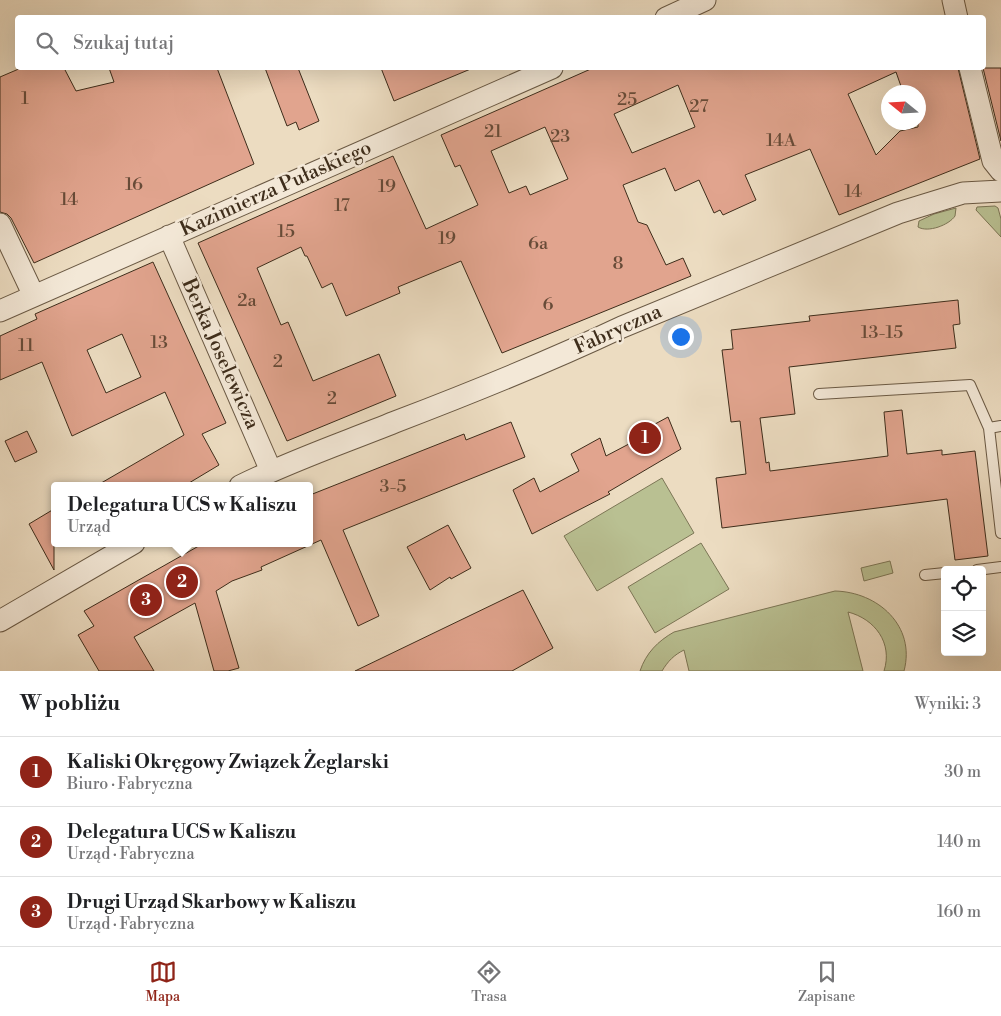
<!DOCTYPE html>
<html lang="pl">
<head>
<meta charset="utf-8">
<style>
  :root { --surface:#fff; --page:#f6f6f6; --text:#202124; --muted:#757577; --line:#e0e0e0; --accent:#8f2418 }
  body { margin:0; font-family:"Libre Bodoni",serif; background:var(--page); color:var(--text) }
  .controls { position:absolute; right:15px; bottom:15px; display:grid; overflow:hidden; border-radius:5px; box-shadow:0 5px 20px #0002 }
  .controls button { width:45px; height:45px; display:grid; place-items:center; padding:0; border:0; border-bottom:1px solid var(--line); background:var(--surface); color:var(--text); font:25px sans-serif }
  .compass { position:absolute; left:881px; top:85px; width:45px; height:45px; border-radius:50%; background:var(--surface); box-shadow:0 5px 20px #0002; rotate:288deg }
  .you { position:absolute; left:680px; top:336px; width:18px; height:18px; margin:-12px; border:4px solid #fff; border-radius:50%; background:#1a73e8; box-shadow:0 0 0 8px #1a73e833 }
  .badge { display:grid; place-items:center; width:32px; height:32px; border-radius:50%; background:var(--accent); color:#fff; font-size:16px; font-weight:700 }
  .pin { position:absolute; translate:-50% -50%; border:2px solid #fff; box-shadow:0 1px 5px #0006 }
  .popup { position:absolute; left:51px; top:482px; width:262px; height:65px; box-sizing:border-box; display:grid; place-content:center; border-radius:5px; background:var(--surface); filter:drop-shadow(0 1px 4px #0005); font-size:16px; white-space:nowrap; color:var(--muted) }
  .popup b { font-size:19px; color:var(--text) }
  .popup::after { content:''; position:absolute; left:50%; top:100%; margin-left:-10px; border:10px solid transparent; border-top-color:var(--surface) }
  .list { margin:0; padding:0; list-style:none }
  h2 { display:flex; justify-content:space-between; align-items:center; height:65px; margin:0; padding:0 20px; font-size:21px }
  h2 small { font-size:16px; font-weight:400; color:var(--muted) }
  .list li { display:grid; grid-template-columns:32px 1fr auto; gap:15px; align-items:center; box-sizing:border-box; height:70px; padding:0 20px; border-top:1px solid var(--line) }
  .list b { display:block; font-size:19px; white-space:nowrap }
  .list p { margin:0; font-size:16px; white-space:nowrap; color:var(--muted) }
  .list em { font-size:16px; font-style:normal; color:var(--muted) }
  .icon { flex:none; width:28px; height:28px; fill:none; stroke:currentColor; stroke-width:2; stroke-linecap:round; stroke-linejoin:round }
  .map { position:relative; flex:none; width:1001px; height:671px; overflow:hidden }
  .search { position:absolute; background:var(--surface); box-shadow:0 5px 20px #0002; left:15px; right:15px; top:15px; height:55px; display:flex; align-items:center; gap:12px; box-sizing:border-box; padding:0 18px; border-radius:5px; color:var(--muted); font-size:19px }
  .sheet { height:275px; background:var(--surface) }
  nav { display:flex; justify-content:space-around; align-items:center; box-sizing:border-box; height:70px; border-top:1px solid var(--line); background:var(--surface); font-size:14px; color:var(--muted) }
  nav a { display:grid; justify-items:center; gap:2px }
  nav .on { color:var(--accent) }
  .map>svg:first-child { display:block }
  .green { fill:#b9c092; stroke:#7c7656 }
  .building { fill:#e1a48e; stroke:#3e2d1b; fill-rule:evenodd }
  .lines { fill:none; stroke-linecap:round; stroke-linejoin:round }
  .service-casing { stroke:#6a5944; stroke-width:12 }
  .minor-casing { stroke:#6a5944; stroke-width:23 }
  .service { stroke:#f3e8d7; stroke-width:10 }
  .minor { stroke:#f3e8d7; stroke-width:21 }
  .labels { text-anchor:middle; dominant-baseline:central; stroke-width:5; stroke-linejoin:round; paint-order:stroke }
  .number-label { font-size:18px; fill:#674b38 }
  .street-label { font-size:20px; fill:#3e2d1b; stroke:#f3e8d7 }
</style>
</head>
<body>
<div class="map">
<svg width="1001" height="671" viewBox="0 0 1001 671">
  <rect width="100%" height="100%" fill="#ecdcc1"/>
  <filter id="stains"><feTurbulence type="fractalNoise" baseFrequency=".004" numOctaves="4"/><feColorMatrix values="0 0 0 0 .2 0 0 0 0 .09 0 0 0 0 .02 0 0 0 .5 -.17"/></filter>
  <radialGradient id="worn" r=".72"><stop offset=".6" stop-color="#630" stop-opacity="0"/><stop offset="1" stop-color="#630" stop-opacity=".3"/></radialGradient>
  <path class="green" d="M995,206L998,208L1001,219V237L976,210L977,207Z
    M956,208L955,216C949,225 928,233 918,227L919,221L934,214Z
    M662,478L694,533L597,591L564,536Z
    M701,543L729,589L655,633L628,587Z
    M890,561L893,573L864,581L861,568Z
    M835,591C878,592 916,626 904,671H884C893,643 875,619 848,612L863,671H689L684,650C674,655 668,661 662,671H640C646,653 658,641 674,632Z"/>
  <path class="building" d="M21,68H64L76,91L114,82L109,68H217L254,164L34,263L11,218L7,214L0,212V77Z
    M265,68H298L319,121L299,130L296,122L287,126Z
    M381,68H473L394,101Z
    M593,68H958L980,159L839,215L810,149L745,175L756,200L723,215L720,210L714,213L699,180L675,191L665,168L623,185L638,222L647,225L666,265L683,258L691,276L502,353L461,261L398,287L400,293L346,316L332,283L322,288L307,256H305L301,247L257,268L281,325L288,322L313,381L379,354L396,396L287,441L198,243L393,156L426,229L478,205L460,165L455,167L441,135ZM896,72L903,92H918V127L900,131L876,155L848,94ZM678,85L695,127L632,153L614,114ZM545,127L568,179L530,195L526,186L509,193L491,151Z
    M983,68H1001V141Z
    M153,262L226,423L202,434L219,465L184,486H96L184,435L165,392L72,436L42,362L0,380V336L37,319L35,314ZM122,334L141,377L106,393L87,350Z
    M958,300L960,324L953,325L956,348L789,367L795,414L760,418L766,463L769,462L770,471L888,456L884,412L902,410L907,454L942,450V455L975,451L988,556L955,560L947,499L722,528L716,478L746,474L740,421L731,422L722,350L733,349L731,330L810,321L809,316Z
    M668,417L681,449L608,492L610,494L532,534L513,490L534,478L540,492L579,471L571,454L600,438L606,456L646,435L644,430Z
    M511,422L525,457L343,530L379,616L358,626L321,540L261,567L262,570L232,581L216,591L239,668L228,671H214L195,603L134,637L154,671H99L78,635L94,626L84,611L204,543H310V495L464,434L466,440Z
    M27,431L37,452L15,462L5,441Z
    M54,509V570L29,524Z
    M448,525L471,568L451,579L450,577L430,590L407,547Z
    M523,590L553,648L512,671H355Z"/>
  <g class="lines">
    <defs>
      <path id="service" d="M819,394L970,385L989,428L1001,533
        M989,428L1001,426
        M977,570L1001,567
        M925,575L945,573"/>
      <path id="minor" d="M953,0L957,18
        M666,18L705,0
        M970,68L993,161L1001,171
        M0,224L34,296
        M169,236L271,471
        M0,311L552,68
        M240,486C290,461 343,443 395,422C471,393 548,362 622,327L898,213L963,193L1001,191
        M0,621L134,543"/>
    </defs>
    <use href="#service" class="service-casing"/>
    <use href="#minor" class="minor-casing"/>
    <use href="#service" class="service"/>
    <use href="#minor" class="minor"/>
  </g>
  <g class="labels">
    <g class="number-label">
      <text x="25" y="98">1</text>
      <text x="627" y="99">25</text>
      <text x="699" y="106">27</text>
      <text x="493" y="131">21</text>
      <text x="560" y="136">23</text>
      <text x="781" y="140">14A</text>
      <text x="134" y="184">16</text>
      <text x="387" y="186">19</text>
      <text x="853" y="191">14</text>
      <text x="69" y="199">14</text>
      <text x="342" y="205">17</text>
      <text x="286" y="231">15</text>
      <text x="447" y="238">19</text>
      <text x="538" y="243">6a</text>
      <text x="618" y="263">8</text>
      <text x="247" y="300">2a</text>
      <text x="548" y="304">6</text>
      <text x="882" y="332">13-15</text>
      <text x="159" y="342">13</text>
      <text x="26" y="345">11</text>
      <text x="278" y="361">2</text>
      <text x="332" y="398">2</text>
      <text x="393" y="486">3-5</text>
    </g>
    <g class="street-label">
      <text transform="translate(276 189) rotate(-24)">Kazimierza Pułaskiego</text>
      <text transform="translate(618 330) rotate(-24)">Fabryczna</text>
      <text transform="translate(220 354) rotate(66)">Berka Joselewicza</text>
    </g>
  </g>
  <rect width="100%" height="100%" filter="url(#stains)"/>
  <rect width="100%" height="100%" fill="url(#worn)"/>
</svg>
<div class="controls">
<button><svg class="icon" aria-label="locate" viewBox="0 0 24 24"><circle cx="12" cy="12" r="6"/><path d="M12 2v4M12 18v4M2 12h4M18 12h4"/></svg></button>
<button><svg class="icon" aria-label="layers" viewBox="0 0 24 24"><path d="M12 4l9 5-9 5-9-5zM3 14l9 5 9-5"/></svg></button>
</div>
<svg class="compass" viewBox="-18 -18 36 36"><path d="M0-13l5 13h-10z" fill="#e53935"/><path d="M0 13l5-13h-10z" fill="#757577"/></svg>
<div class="you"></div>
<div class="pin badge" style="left:645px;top:438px">1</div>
<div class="pin badge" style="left:182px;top:582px">2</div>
<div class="popup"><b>Delegatura UCS w Kaliszu</b>Urząd</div>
<div class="pin badge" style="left:146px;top:600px">3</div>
<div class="search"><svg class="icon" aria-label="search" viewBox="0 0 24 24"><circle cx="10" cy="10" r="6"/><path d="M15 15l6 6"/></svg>Szukaj tutaj</div>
</div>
<section class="sheet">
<h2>W pobliżu<small>Wyniki: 3</small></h2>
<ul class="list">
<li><span class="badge">1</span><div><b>Kaliski Okręgowy Związek Żeglarski</b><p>Biuro · Fabryczna</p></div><em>30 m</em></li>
<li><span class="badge">2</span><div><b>Delegatura UCS w Kaliszu</b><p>Urząd · Fabryczna</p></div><em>140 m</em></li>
<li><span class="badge">3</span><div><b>Drugi Urząd Skarbowy w Kaliszu</b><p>Urząd · Fabryczna</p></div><em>160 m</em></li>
</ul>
</section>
<nav>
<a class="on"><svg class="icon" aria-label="map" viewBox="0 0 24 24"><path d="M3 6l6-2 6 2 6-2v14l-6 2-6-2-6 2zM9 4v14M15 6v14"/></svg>Mapa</a>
<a><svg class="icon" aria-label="directions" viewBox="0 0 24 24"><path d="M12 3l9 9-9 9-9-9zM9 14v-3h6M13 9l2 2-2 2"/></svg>Trasa</a>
<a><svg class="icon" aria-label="saved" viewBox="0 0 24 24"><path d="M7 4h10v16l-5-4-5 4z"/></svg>Zapisane</a>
</nav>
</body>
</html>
